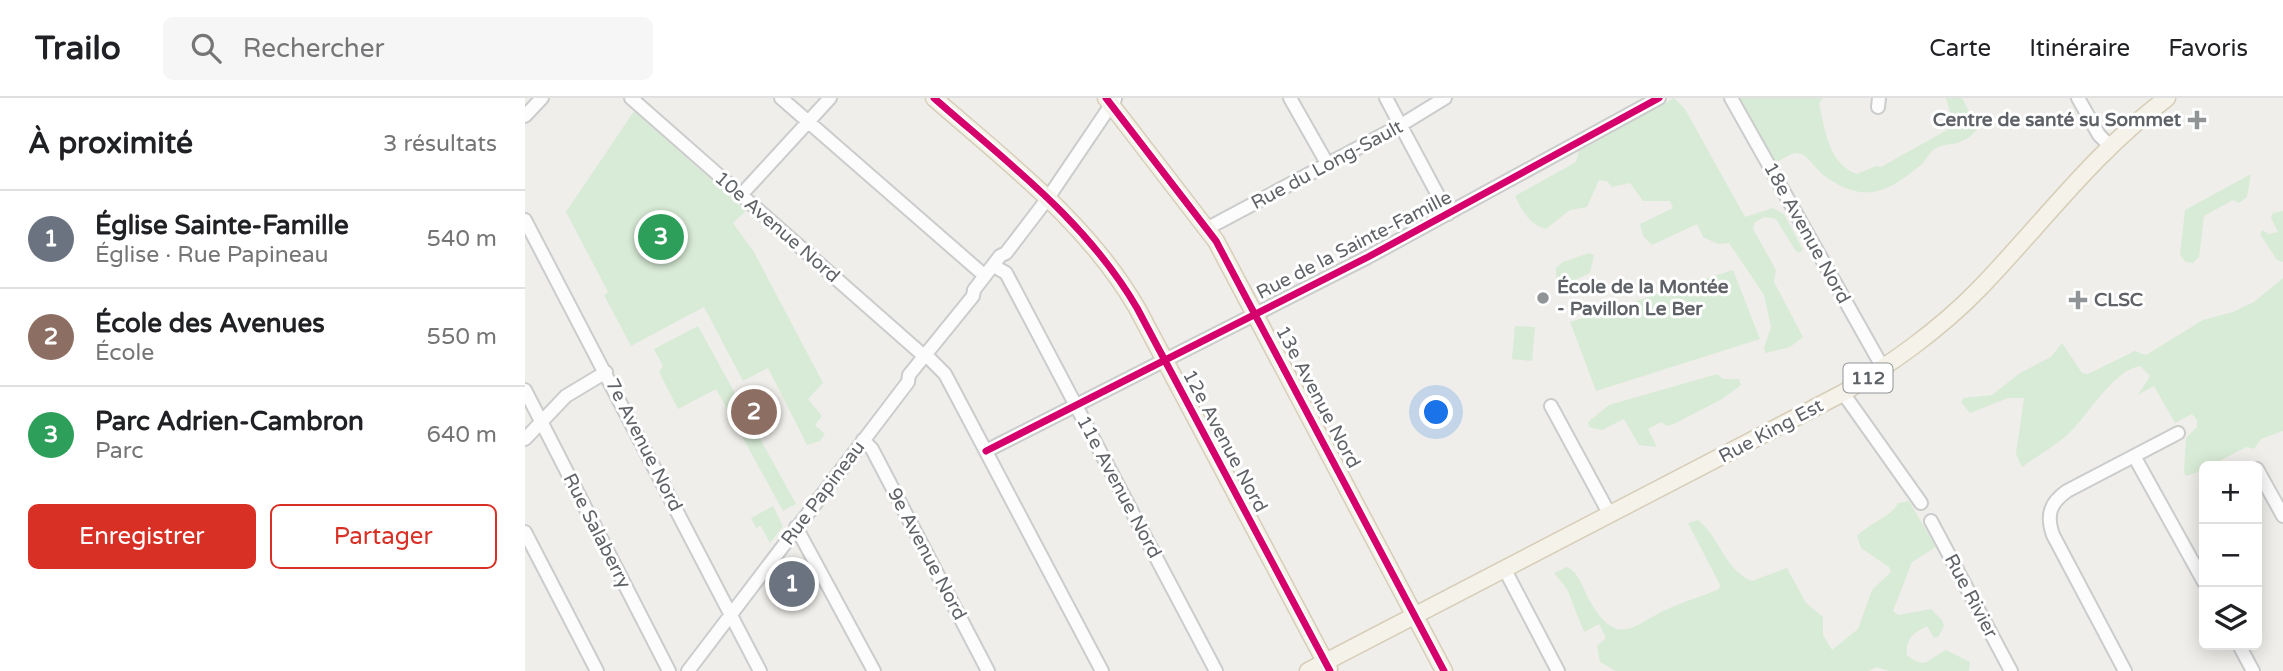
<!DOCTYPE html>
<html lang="fr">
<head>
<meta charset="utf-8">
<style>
  :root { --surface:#fff; --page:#f6f6f6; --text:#202124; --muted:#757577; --line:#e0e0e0; --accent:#d93025 }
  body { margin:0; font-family:"Varela Round",sans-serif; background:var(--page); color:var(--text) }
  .controls { position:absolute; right:21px; bottom:21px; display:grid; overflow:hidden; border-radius:10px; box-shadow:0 4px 18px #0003 }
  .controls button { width:63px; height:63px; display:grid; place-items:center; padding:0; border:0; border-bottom:2px solid var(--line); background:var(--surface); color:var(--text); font:35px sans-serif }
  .you { position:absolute; left:912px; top:315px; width:24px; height:24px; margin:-18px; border:5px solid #fff; border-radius:50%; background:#1a73e8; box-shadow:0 0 0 10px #1a73e833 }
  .badge { display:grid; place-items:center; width:46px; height:46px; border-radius:50%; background:var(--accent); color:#fff; font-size:23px; font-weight:700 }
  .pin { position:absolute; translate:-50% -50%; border:4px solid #fff; box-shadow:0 2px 7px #0006 }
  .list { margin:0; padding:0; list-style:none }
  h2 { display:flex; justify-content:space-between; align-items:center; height:91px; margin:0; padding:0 28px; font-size:30px }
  h2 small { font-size:23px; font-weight:400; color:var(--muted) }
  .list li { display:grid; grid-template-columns:46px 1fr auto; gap:21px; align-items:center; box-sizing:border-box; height:98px; padding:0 28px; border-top:2px solid var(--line) }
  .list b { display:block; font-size:26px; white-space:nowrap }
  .list p { margin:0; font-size:23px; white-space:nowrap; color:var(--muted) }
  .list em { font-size:23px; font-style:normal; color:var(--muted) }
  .actions { display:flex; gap:14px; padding:21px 28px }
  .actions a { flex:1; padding:16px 0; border:2px solid var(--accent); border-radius:10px; text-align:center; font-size:24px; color:var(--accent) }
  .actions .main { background:var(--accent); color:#fff }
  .icon { flex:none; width:38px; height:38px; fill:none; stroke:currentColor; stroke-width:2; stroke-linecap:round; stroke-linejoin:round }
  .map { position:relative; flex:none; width:1758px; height:573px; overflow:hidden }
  header { display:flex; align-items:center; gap:42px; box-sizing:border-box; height:98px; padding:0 35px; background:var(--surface); border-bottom:2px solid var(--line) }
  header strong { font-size:33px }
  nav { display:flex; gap:38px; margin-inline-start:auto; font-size:24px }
  .search { width:490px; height:63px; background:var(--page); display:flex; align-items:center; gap:18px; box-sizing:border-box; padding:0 24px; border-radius:10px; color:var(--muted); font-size:26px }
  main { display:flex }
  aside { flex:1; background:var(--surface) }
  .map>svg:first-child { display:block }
  .green { fill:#d8ebd6 }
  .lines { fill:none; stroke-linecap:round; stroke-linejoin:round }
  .minor-casing { stroke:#cbcccc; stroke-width:16 }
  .major-casing { stroke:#d7ceb8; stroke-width:19 }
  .minor { stroke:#fdfcfc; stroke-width:12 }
  .major { stroke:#f4f2e9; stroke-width:16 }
  .cycleway-casing { stroke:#fff; stroke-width:11 }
  .cycleway { stroke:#d6006c; stroke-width:7 }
  .poi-dot { fill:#919496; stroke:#fff; stroke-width:2.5 }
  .labels { text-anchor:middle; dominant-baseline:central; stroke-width:6; stroke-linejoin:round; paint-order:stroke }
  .shield { fill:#fff; stroke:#8f9295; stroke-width:2 }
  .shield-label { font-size:18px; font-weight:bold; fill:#5f6368 }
  .poi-label { font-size:19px; font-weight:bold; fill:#5f6368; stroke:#fff; text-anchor:start }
  .street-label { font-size:19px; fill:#5f6368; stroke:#fff }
</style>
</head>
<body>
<header>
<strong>Trailo</strong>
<div class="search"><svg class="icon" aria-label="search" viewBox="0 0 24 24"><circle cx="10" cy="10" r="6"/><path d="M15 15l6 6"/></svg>Rechercher</div>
<nav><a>Carte</a><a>Itinéraire</a><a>Favoris</a></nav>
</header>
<main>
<aside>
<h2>À proximité<small>3 résultats</small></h2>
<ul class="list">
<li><span class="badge" style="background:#6b7280">1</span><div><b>Église Sainte-Famille</b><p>Église · Rue Papineau</p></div><em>540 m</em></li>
<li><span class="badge" style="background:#8d6e63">2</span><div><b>École des Avenues</b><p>École</p></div><em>550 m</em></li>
<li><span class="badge" style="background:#2e9e5b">3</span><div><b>Parc Adrien-Cambron</b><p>Parc</p></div><em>640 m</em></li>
</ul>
<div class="actions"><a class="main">Enregistrer</a><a>Partager</a></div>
</aside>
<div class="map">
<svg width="1758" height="573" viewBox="0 0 1758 573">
  <rect width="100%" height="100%" fill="#efeeea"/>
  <path class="green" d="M1149,0L1160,11L1220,119L1248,110L1259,116L1278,152L1274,155L1270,152L1251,121L1239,119L1229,125L1228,131L1251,172L1249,184L1278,239L1265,249L1241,255L1239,250L1246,229L1239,197L1204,145L1193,146L1178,139L1172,126L1127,147L1118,138L1115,126L1148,110L1145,103H1118L1105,85L1087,89L1082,83L1074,82L1062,109L1045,112L1021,131C1006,128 996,112 990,98L1051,64L1054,53Z
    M1212,0H1298L1294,5C1300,31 1303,66 1332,76L1351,68L1356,69L1429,28L1421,0H1437L1453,30C1436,53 1421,41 1407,53C1403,57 1401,62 1397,66C1360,97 1337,106 1297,76C1290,70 1282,56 1273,55C1266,54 1256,63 1249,65Z
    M109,13L221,113L208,125L229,154L298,285L283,301L297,318L290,327L300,336L295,343L282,347L243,270L218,283L179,209L106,248L79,197L83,194L41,114Z
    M1726,76L1722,99L1714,105L1708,102L1679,118L1674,159L1668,165L1661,164L1655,157L1660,112Z
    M1758,113V164L1752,162L1735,136L1737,132L1744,136L1753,134L1746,120L1748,115Z
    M1064,155L1069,157L1065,175L1031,191V170L1038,164Z
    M1208,172L1235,241L1071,293L1045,224Z
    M1758,180V333L1736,341L1729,351L1721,349L1685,368H1679V372L1661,378L1659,374L1661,340L1672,329V322L1667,316L1650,325L1629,288L1613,297L1625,278L1615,268C1587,273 1563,318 1543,336C1529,349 1512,358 1497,369L1491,356L1499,300H1483L1445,315L1436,304L1439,300L1467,297L1495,275L1526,259L1537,245L1557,275L1563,276L1610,253L1621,257L1678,222L1708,214L1729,204Z
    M173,228L271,406L258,413L191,291L153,311L134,274L138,268L129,251Z
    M990,228L1010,229L1007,263L987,261Z
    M1192,276L1198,281H1214L1216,287L1197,301L1149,326L1142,328L1136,324L1123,331L1132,349L1114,347L1099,321L1077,332L1064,329L1063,324L1084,307Z
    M1384,403L1411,449L1387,464L1368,513L1373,517L1406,511L1417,522L1419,528L1414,538L1409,540L1402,528C1389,535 1380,540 1382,557C1402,573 1402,561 1421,552L1445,564L1444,573H1364L1351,569L1344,573H1091L1075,564L1072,548L1081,540L1074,526L1059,534L1042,491L1029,475L1042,469C1055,475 1059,494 1066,505C1094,553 1111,524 1147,509C1163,502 1179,498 1194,491L1195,487L1163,425L1173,422C1195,439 1200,473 1227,483L1262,470L1281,505L1298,519V537L1307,552L1333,531L1347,492L1366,474L1364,469L1336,450L1332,438C1344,425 1365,420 1373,405Z
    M248,408L258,428L245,445L236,428L231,430L226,420Z"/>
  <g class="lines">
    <defs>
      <path id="minor" d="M106,0L399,258
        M256,0L460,178
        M765,0L803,67
        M861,0L923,116
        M1206,0L1358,270
        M1553,0L1574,37L1585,48
        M1353,9L1354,0
        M0,18L17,0
        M216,97L305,0
        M0,122L235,573
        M683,130L876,27L920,0
        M474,171L481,175L691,573
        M405,261L420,276L577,573
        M0,292L144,573
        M1318,295L1396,405
        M1026,308L1085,417
        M0,341L41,298L81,274
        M338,342L347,351L463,573
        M461,353L843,159L1134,0
        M1609,358L1679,484
        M1732,371L1758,418
        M1406,423L1486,573
        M271,429L349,573
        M0,434L72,573
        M980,472L1033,573
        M1714,547L1728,573
        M163,573L383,284L384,277L448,198L449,192L475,158L481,155L523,100L590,1
        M1600,573L1528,437C1521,417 1525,405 1542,393L1653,335"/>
      <path id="major" d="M409,0C483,65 562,124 612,210L804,571
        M581,0L691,143L919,573
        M783,573L1318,295C1367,265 1413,233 1454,191C1516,127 1569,54 1642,0"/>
    </defs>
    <use href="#minor" class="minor-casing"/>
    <use href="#major" class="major-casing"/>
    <use href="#minor" class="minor"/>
    <use href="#major" class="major"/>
    <defs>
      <path id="cycleway" d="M409,0C483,65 562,124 612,210L805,573
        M581,0L691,143L919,573
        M461,353L843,159L1134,0"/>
    </defs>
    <use href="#cycleway" class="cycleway-casing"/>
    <use href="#cycleway" class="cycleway"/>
  </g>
  <g class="poi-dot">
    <path d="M1668.5 11.5h7v7h7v7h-7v7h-7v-7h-7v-7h7z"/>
    <circle cx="1018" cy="200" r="7"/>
    <path d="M1549.5 191.5h7v7h7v7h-7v7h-7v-7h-7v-7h7z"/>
  </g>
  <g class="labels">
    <rect class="shield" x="1318.5" y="265.5" width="49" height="29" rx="5"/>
    <g class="shield-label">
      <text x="1343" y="280">112</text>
    </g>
    <g class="poi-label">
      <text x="1656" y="22" text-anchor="end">Centre de santé su Sommet</text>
      <text x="1032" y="189">École de la Montée<tspan x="1032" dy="22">- Pavillon Le Ber</tspan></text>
      <text x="1569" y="202">CLSC</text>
    </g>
    <g class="street-label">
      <text transform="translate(802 67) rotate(-28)">Rue du Long-Sault</text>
      <text transform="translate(252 129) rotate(41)">10e Avenue Nord</text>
      <text transform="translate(1282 135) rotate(61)">18e Avenue Nord</text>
      <text transform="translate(829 147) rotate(-27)">Rue de la Sainte-Famille</text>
      <text transform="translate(793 299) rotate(62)">13e Avenue Nord</text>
      <text transform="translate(1246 333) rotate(-28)">Rue King Est</text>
      <text transform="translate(700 343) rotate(62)">12e Avenue Nord</text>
      <text transform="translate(119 347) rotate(63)">7e Avenue Nord</text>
      <text transform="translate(594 389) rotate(62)">11e Avenue Nord</text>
      <text transform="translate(298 395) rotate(-53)">Rue Papineau</text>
      <text transform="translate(72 433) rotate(63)">Rue Salaberry</text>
      <text transform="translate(402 456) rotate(62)">9e Avenue Nord</text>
      <text transform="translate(1446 498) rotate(62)">Rue Rivier</text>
    </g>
  </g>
</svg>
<div class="controls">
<button>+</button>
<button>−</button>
<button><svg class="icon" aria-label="layers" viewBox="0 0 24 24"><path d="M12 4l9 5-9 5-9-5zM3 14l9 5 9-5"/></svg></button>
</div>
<div class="you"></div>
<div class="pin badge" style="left:267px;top:486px;background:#6b7280">1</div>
<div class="pin badge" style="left:229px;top:314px;background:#8d6e63">2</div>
<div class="pin badge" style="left:136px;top:139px;background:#2e9e5b">3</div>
</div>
</main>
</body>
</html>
